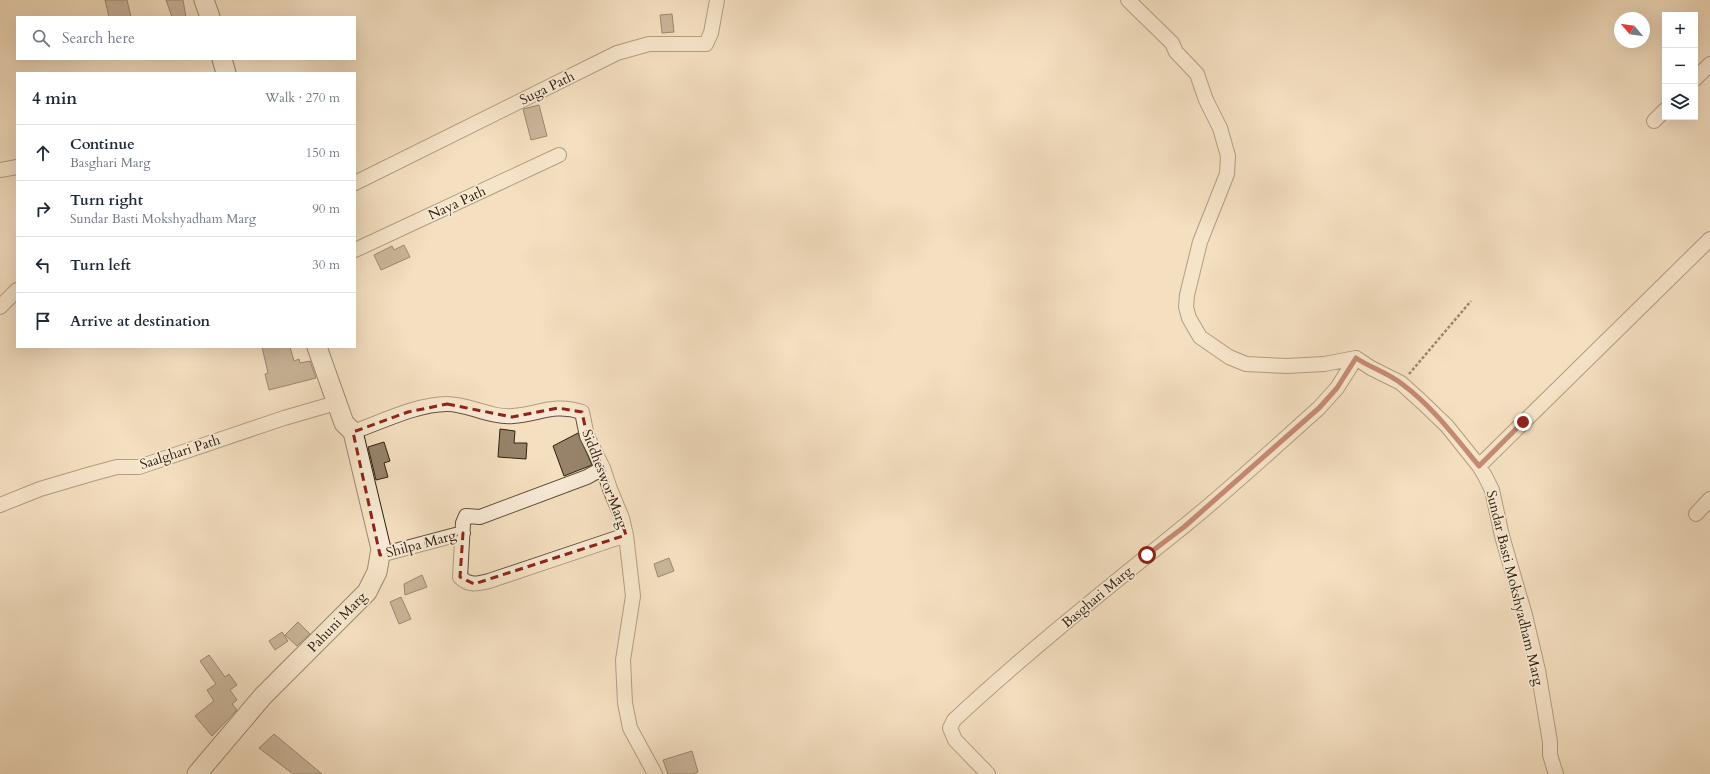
<!DOCTYPE html>
<html lang="en">
<head>
<meta charset="utf-8">
<style>
  :root { --surface:#fff; --page:#f6f6f7; --text:#1f2937; --muted:#747a83; --line:#e0e1e3 }
  body { margin:0; font-family:Cardo,serif; background:var(--page); color:var(--text) }
  .controls { position:absolute; right:12px; top:12px; display:grid; overflow:hidden; border-radius:0px; box-shadow:0 4px 16px #0002 }
  .controls button { width:36px; height:36px; display:grid; place-items:center; padding:0; border:0; border-bottom:1px solid var(--line); background:var(--surface); color:var(--text); font:20px sans-serif }
  .compass { position:absolute; left:1614px; top:12px; width:36px; height:36px; border-radius:50%; background:var(--surface); box-shadow:0 4px 16px #0002; rotate:299deg }
  .stop { position:absolute; width:12px; height:12px; margin:-9px; border:3px solid #8f2418; border-radius:50%; background:#fff }
  .stop.end { background:#8f2418; border-color:#fff; box-shadow:0 1px 4px #0008 }
  .list { margin:0; padding:0; list-style:none }
  h2 { display:flex; justify-content:space-between; align-items:center; height:52px; margin:0; padding:0 16px; font-size:17px }
  h2 small { font-size:13px; font-weight:400; color:var(--muted) }
  .list li { display:grid; grid-template-columns:26px 1fr auto; gap:12px; align-items:center; box-sizing:border-box; height:56px; padding:0 16px; border-top:1px solid var(--line) }
  .list b { display:block; font-size:15px; white-space:nowrap }
  .list p { margin:0; font-size:13px; white-space:nowrap; color:var(--muted) }
  .list em { font-size:13px; font-style:normal; color:var(--muted) }
  .icon { flex:none; width:22px; height:22px; fill:none; stroke:currentColor; stroke-width:2; stroke-linecap:round; stroke-linejoin:round }
  .map { position:relative; flex:none; width:1710px; height:774px; overflow:hidden }
  .search { position:absolute; background:var(--surface); box-shadow:0 4px 16px #0002; left:16px; top:16px; width:340px; height:44px; display:flex; align-items:center; gap:10px; box-sizing:border-box; padding:0 14px; border-radius:0px; color:var(--muted); font-size:15px }
  .panel { position:absolute; background:var(--surface); box-shadow:0 4px 16px #0002; left:16px; top:72px; width:340px; height:276px; border-radius:0px }
  .map>svg:first-child { display:block }
  .building { fill:#96836a; stroke:#30200c }
  .lines { fill:none; stroke-linecap:round; stroke-linejoin:round }
  .street-casing { stroke:#615039; stroke-width:16 }
  .secondary-casing { stroke:#30200c; stroke-width:21 }
  .path { stroke:#30200c; stroke-width:2.5; stroke-dasharray:3 2; stroke-linecap:butt }
  .street { stroke:#f8ead6; stroke-width:14 }
  .secondary { stroke:#f8ead6; stroke-width:19 }
  .route { stroke:#8f2418; stroke-width:5 }
  .marked { fill:none; stroke:#8f2418; stroke-width:3; stroke-dasharray:8 5; stroke-linejoin:round }
  .labels { text-anchor:middle; dominant-baseline:central; stroke-width:3.5; stroke-linejoin:round; paint-order:stroke }
  .street-label { font-size:14px; fill:#30200c; stroke:#f8ead6 }
</style>
</head>
<body>
<div class="map">
<svg width="1710" height="774" viewBox="0 0 1710 774">
  <rect width="100%" height="100%" fill="#f4dfc0"/>
  <filter id="stains"><feTurbulence type="fractalNoise" baseFrequency=".005" numOctaves="4"/><feColorMatrix values="0 0 0 0 .2 0 0 0 0 .09 0 0 0 0 .02 0 0 0 .5 -.17"/></filter>
  <radialGradient id="worn" r=".72"><stop offset=".6" stop-color="#630" stop-opacity="0"/><stop offset="1" stop-color="#630" stop-opacity=".3"/></radialGradient>
  <path class="building" d="M105,0H127L131,17H109Z
    M166,0H183L186,17H172Z
    M672,14L674,32L662,33L660,15Z
    M539,105L547,136L531,140L523,109Z
    M404,245L410,257L381,270L374,255L392,246L394,250Z
    M262,347H290L294,361L299,359L300,363L310,361L316,378L269,390L265,374L268,373Z
    M500,429L515,431L514,443H527L526,459L498,457Z
    M578,433L592,465L564,476L553,446Z
    M384,442L390,461L384,463L388,477L376,480L368,447Z
    M669,558L674,571L658,577L654,564Z
    M422,575L427,587L405,595L404,584Z
    M401,597L411,619L399,624L390,602Z
    M298,622L310,634L297,646L285,635Z
    M282,632L288,641L275,650L269,641Z
    M209,655L225,677L229,674L237,685L230,690L237,700L232,704L237,710L212,736L195,716L214,701L207,690L216,684L200,661Z
    M274,734L322,774H293L259,748Z
    M692,751L698,772L693,774H668L663,760Z"/>
  <g class="lines">
    <defs>
      <path id="street" d="M1128,0L1172,43L1176,52L1197,74L1206,100L1220,128L1228,156L1227,174L1200,242L1187,295L1186,307L1189,318L1200,337L1229,357L1246,364L1287,366L1324,364L1356,358L1371,368L1401,383L1423,403L1447,426L1479,466L1485,476L1492,490L1502,536L1525,615L1538,670L1550,742V755L1556,774
        M1695,79L1710,64
        M1654,121L1665,110
        M0,170L17,167
        M355,183L617,53L649,44H706L711,33L717,0
        M355,250L559,155
        M0,307L17,290
        M353,432C381,422 417,404 447,404C469,404 490,418 513,416C539,414 554,403 582,412L587,436L603,468L610,489L622,518L626,535L633,596L623,660L625,703L630,728L655,774
        M1479,466L1710,239
        M603,468L587,477L480,517L466,516L463,523L460,577C469,586 477,584 489,581L626,535
        M0,505L40,489L91,474L117,467H139L284,418L336,403
        M1696,514L1710,499
        M380,555L463,533
        M988,774L955,740L950,728L954,720C1027,652 1105,590 1183,527C1230,489 1274,448 1319,408L1337,388L1356,358"/>
      <path id="secondary" d="M204,0L210,17
        M222,59L226,73
        M197,774L263,696L367,592L377,572L381,549L353,432L344,423L317,347"/>
    </defs>
    <use href="#street" class="street-casing"/>
    <use href="#secondary" class="secondary-casing"/>
    <path class="path" d="M1409,374L1471,301"/>
    <use href="#street" class="street"/>
    <use href="#secondary" class="secondary"/>
  </g>
  <g class="lines">
    <path class="route" d="M1147,555L1184,527L1319,408L1337,388L1356,358C1371,368 1388,373 1402,384C1432,406 1455,437 1479,466L1523,422"/>
  </g>
  <path d="M0 0H1710V774H0ZM447,404L512,417L558,408L582,412L587,436L603,468L626,535L474,584L460,577L463,533L380,555L353,432L408,412Z" fill="#f4dfc0" fill-opacity=".55" fill-rule="evenodd"/>
  <path class="marked" d="M447,404L512,417L558,408L582,412L587,436L603,468L626,535L474,584L460,577L463,533L380,555L353,432L408,412Z"/>
  <g class="labels">
    <g class="street-label">
      <text transform="translate(547 88) rotate(-26)">Suga Path</text>
      <text transform="translate(457 203) rotate(-25)">Naya Path</text>
      <text transform="translate(180 452) rotate(-18)">Saalghari Path</text>
      <text transform="translate(605 479) rotate(69)">Siddheswor Marg</text>
      <text transform="translate(421 544) rotate(-15)">Shilpa Marg</text>
      <text transform="translate(1515 588) rotate(76)">Sundar Basti Mokshyadham Marg</text>
      <text transform="translate(1097 597) rotate(-40)">Basghari Marg</text>
      <text transform="translate(337 622) rotate(-46)">Pahuni Marg</text>
    </g>
  </g>
  <rect width="100%" height="100%" filter="url(#stains)"/>
  <rect width="100%" height="100%" fill="url(#worn)"/>
</svg>
<div class="controls">
<button>+</button>
<button>−</button>
<button><svg class="icon" aria-label="layers" viewBox="0 0 24 24"><path d="M12 4l9 5-9 5-9-5zM3 14l9 5 9-5"/></svg></button>
</div>
<svg class="compass" viewBox="-18 -18 36 36"><path d="M0-13l5 13h-10z" fill="#e53935"/><path d="M0 13l5-13h-10z" fill="#747a83"/></svg>
<div class="stop" style="left:1147px;top:555px"></div>
<div class="stop end" style="left:1523px;top:422px"></div>
<div class="search"><svg class="icon" aria-label="search" viewBox="0 0 24 24"><circle cx="10" cy="10" r="6"/><path d="M15 15l6 6"/></svg>Search here</div>
<section class="panel">
<h2>4 min<small>Walk · 270 m</small></h2>
<ul class="list">
<li><svg class="icon" aria-label="ahead" viewBox="0 0 24 24"><path d="M12 20V5M6 11l6-6 6 6"/></svg><div><b>Continue</b><p>Basghari Marg</p></div><em>150 m</em></li>
<li><svg class="icon" aria-label="right" viewBox="0 0 24 24"><path d="M7 20v-9h11M14 6l5 5-5 5"/></svg><div><b>Turn right</b><p>Sundar Basti Mokshyadham Marg</p></div><em>90 m</em></li>
<li><svg class="icon" aria-label="left" viewBox="0 0 24 24"><path d="M17 20v-9H6M10 6l-5 5 5 5"/></svg><div><b>Turn left</b></div><em>30 m</em></li>
<li><svg class="icon" aria-label="arrive" viewBox="0 0 24 24"><path d="M6 21V4h12l-3 4 3 4H6"/></svg><div><b>Arrive at destination</b></div></li>
</ul>
</section>
</div>
</body>
</html>
